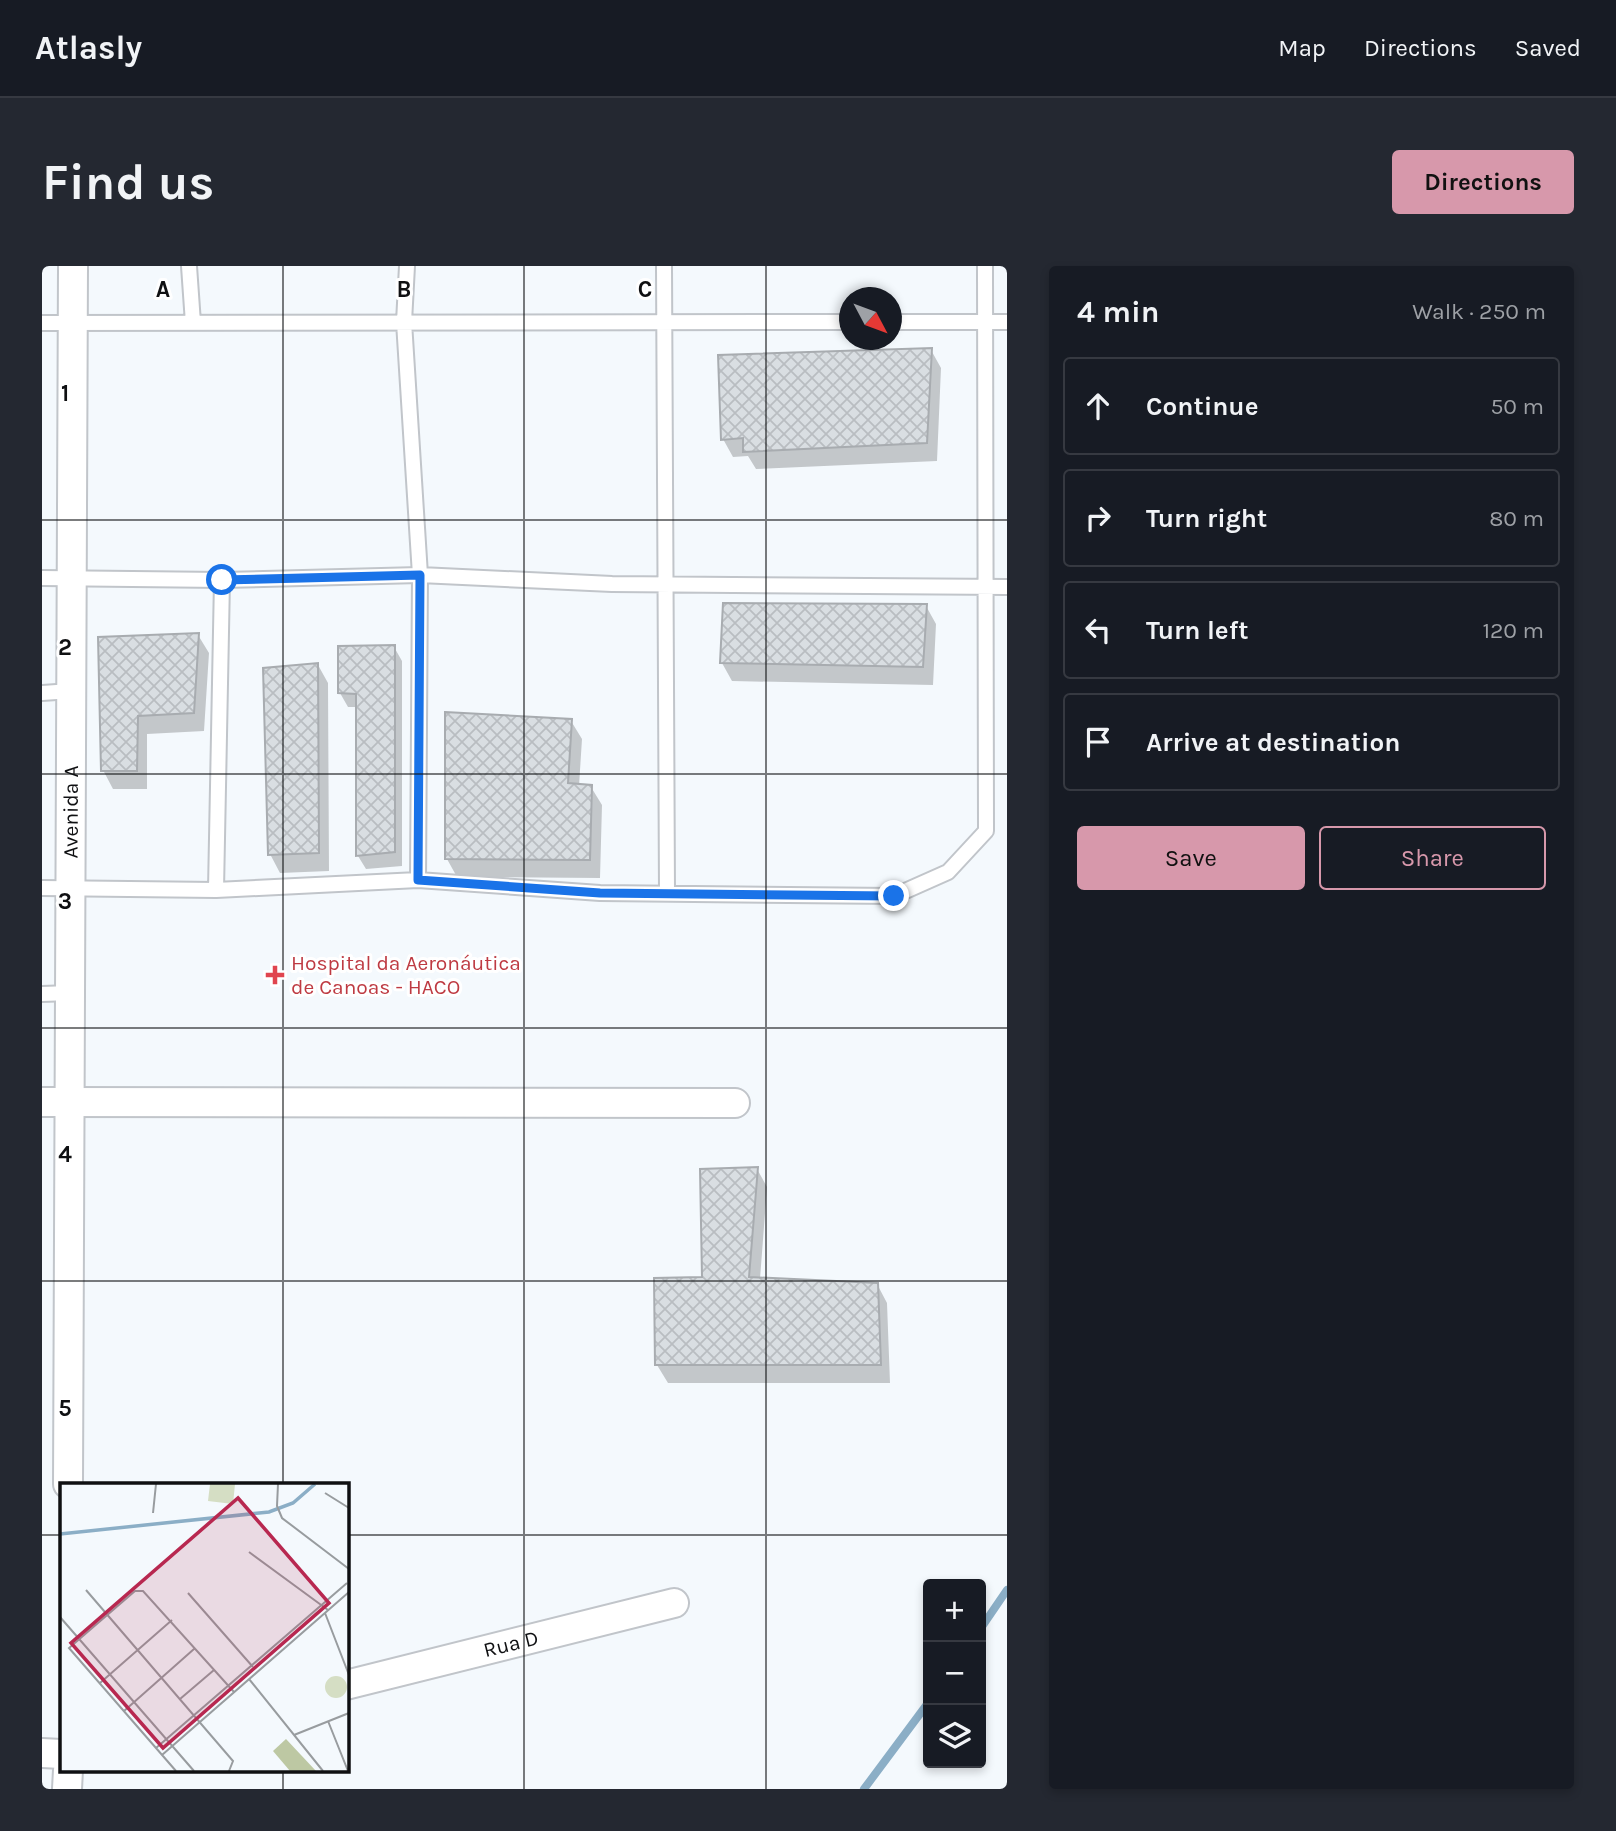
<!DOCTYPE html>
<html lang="en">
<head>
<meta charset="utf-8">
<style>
  :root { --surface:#171b24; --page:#242831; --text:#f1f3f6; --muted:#9ea1a6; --line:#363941; --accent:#d798ab }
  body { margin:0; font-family:Karla,sans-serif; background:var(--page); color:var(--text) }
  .controls { position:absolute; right:21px; bottom:21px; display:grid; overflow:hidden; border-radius:7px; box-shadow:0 4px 10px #0003 }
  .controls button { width:63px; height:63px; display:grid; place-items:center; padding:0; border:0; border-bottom:2px solid var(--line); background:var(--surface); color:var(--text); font:35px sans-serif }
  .compass { position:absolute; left:797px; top:21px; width:63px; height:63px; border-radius:50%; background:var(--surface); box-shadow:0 4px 10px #0003; rotate:131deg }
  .stop { position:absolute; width:21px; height:21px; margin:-16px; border:5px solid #1a73e8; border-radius:50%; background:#fff }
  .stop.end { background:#1a73e8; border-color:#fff; box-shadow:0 2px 7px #0008 }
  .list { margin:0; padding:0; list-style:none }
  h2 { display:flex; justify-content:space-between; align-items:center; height:91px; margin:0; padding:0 28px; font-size:30px }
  h2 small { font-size:23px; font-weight:400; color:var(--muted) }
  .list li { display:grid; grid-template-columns:46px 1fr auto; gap:21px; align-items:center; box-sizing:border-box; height:98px; margin:0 14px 14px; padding:0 14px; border:2px solid var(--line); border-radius:7px }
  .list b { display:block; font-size:26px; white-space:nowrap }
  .list em { font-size:23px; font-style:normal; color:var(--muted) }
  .actions { display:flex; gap:14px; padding:21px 28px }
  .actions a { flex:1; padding:16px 0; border:2px solid var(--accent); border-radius:7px; text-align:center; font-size:24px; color:var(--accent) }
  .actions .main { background:var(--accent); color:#111 }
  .icon { flex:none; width:38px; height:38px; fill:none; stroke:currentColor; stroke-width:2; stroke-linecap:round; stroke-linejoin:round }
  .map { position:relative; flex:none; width:965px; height:1523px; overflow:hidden; border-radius:7px }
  header { display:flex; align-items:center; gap:42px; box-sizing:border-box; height:98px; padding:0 35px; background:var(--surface); border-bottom:2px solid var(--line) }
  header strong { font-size:33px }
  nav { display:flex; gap:38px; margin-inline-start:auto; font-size:24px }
  .intro { display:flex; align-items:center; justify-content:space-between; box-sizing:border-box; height:168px; padding:0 42px }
  h1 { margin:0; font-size:49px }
  .button { padding:18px 32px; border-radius:7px; background:var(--accent); color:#111; font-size:24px; font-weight:700 }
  main { display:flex; gap:42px; padding:0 42px }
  aside { flex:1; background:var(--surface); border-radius:7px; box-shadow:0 4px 10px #0003 }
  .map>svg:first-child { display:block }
  .shadow { fill:#0003 }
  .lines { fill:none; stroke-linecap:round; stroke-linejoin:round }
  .stream { stroke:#8baec6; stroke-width:8 }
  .building { fill:url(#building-cross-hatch); stroke:#a8acb0; stroke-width:2 }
  .lane-casing { stroke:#c1c5ca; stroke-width:18 }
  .street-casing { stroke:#c1c5ca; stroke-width:32 }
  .lane { stroke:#fff; stroke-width:14 }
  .street { stroke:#fff; stroke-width:28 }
  .route { stroke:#1a73e8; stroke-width:9 }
  .grid { fill:none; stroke:#0f1012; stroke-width:2; stroke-opacity:0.55 }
  .health-dot { fill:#e0444e; stroke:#fff; stroke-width:2.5 }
  .labels { text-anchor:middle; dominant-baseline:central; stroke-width:6; stroke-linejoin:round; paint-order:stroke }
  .street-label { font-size:21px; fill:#0f1012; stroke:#fff }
  .health-label { font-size:21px; fill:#be3a42; stroke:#fff; text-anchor:start }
  .inset-river { fill:none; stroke:#8baec6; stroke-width:3.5 }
  .inset-road { fill:none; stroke:#989c9f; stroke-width:2 }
  .view { fill:#b82850; fill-opacity:0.15; stroke:#b82850; stroke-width:3.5 }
  .inset-edge { fill:none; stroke:#0f1012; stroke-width:3.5 }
  .grid-label { font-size:23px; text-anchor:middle; font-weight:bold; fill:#0f1012; stroke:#fff; stroke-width:6; stroke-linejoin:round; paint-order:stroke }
</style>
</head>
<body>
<header>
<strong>Atlasly</strong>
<nav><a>Map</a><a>Directions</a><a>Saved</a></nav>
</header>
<div class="intro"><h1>Find us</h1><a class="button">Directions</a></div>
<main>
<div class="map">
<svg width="965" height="1523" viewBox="0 0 965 1523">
  <defs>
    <pattern id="building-cross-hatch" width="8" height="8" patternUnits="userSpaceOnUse" patternTransform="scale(1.75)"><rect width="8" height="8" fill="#d9dee2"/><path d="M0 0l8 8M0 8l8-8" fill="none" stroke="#b9bdc1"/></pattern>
  </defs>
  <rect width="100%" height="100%" fill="#f4f9fd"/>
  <path class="shadow" d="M889,84L899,102L895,195L714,203L706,190L691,191L681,173Z
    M884,340L894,358L891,419L690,415L680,397Z
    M156,369L167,387L162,465L105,468V523H71L61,504L58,373Z
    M352,381L360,395V600L324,603L316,590V441H306L298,427Z
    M276,399L286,417L287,605L238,607L228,588Z
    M529,455L540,473L537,520L549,521L560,539L558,612L415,611L405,593Z
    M715,903L725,921L718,1013L835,1018L845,1037L848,1117H626L615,1099L662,1013Z"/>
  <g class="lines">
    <path class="stream" d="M939,1362L965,1324
      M822,1523L886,1437"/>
  </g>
  <path class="building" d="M890,82L885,177L701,186V172L679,174L676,89Z
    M681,337L885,338L881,401L678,397Z
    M157,367L152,447L96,450L95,505H59L56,371Z
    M353,379V586L314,590V428L296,427V380Z
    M276,397L277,587L226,589L221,402Z
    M403,446L530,453L526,517L550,519L548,594L403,593Z
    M716,901L707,1011L836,1017L839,1099H613L612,1012L660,1011L658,903Z"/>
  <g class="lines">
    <defs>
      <path id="lane" d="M147,0L151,57
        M365,0L362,56L378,309L376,614
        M622,0L625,627
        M850,56H965
        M0,57L808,56
        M0,312L180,314L378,309L570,318L965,321
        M0,427L29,425
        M0,622L174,624L376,614L558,627L852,630L906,606L944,565L943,0
        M174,624L180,314
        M0,728L28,727"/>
      <g id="street">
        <path d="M0,836L693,837"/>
        <path id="s1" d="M26,1218L31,0"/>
        <path id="s2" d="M304,1419L632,1337"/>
        <path d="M0,1487L19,1488"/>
        <path d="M25,1523L26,1504"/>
      </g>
    </defs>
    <use href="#lane" class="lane-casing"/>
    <use href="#street" class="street-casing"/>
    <use href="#lane" class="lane"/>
    <use href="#street" class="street"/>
  </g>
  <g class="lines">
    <path class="route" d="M180,314L378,309L376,614L558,627L852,630"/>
  </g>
  <path class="grid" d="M241,0V1218M482,0V1523M724,0V1523M0,254H965M0,508H965M0,762H965M0,1015H965M0,1269H19M304,1269H965M241,1504V1523"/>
  <path class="health-dot" d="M229.5 698.5h7v7h7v7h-7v7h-7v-7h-7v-7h7z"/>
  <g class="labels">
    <g class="street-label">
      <text stroke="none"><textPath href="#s1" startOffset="672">Avenida A</textPath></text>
      <text stroke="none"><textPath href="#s2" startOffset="170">Rua D</textPath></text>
    </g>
    <g class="health-label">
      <text x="249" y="697">Hospital da Aeronáutica<tspan x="249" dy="24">de Canoas - HACO</tspan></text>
    </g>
  </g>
  <g transform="translate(18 1217)">
    <rect width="289" height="289" fill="#f4f9fd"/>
    <path d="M226,256L256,288H230L213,268Z" fill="#bdc8a3"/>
    <path d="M150,1H175L173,21L148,18ZM265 204a11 11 0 1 1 22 0a11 11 0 1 1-22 0Z" fill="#d5dec4"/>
    <path class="inset-river" d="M0,51L209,29L233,20L255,1"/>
    <path class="inset-road" d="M218,1L217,23L222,35L289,86M265,10L289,25M93,30L96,1M189,69L268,127M26,107L173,278L169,288M128,110L193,184M265,130L289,192M0,134L134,288M189,196L263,288M40,200L112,137M120,216L154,187M64,228L134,166M268,238L288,288M234,252L289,230M96,265L287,100M102,272L289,109M116,288L9,165L75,108H83L174,209"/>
    <path class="view" d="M178,15L269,120L103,265L11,160Z"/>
    <rect width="289" height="289" class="inset-edge"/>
  </g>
  <g class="grid-label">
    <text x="121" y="31">A</text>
    <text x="362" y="31">B</text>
    <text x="603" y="31">C</text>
    <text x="23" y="135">1</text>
    <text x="23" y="389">2</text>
    <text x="23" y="643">3</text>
    <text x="23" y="896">4</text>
    <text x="23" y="1150">5</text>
  </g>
</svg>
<div class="controls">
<button>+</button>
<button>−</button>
<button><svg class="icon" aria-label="layers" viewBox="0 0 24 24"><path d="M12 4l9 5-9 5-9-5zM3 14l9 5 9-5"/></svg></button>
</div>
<svg class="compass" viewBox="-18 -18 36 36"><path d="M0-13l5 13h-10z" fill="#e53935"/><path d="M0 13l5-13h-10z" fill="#9ea1a6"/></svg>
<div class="stop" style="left:180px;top:314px"></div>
<div class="stop end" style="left:852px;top:630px"></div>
</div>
<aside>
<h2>4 min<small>Walk · 250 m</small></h2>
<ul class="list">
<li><svg class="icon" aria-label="ahead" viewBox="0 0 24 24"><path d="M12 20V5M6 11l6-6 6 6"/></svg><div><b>Continue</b></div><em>50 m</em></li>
<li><svg class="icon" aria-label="right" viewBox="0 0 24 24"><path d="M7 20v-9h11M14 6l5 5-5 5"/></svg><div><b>Turn right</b></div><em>80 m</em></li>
<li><svg class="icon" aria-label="left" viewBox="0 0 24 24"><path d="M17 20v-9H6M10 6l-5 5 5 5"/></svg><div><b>Turn left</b></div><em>120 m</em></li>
<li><svg class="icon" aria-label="arrive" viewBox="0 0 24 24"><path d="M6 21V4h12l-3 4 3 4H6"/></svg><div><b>Arrive at destination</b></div></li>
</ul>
<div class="actions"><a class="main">Save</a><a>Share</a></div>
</aside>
</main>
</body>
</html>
